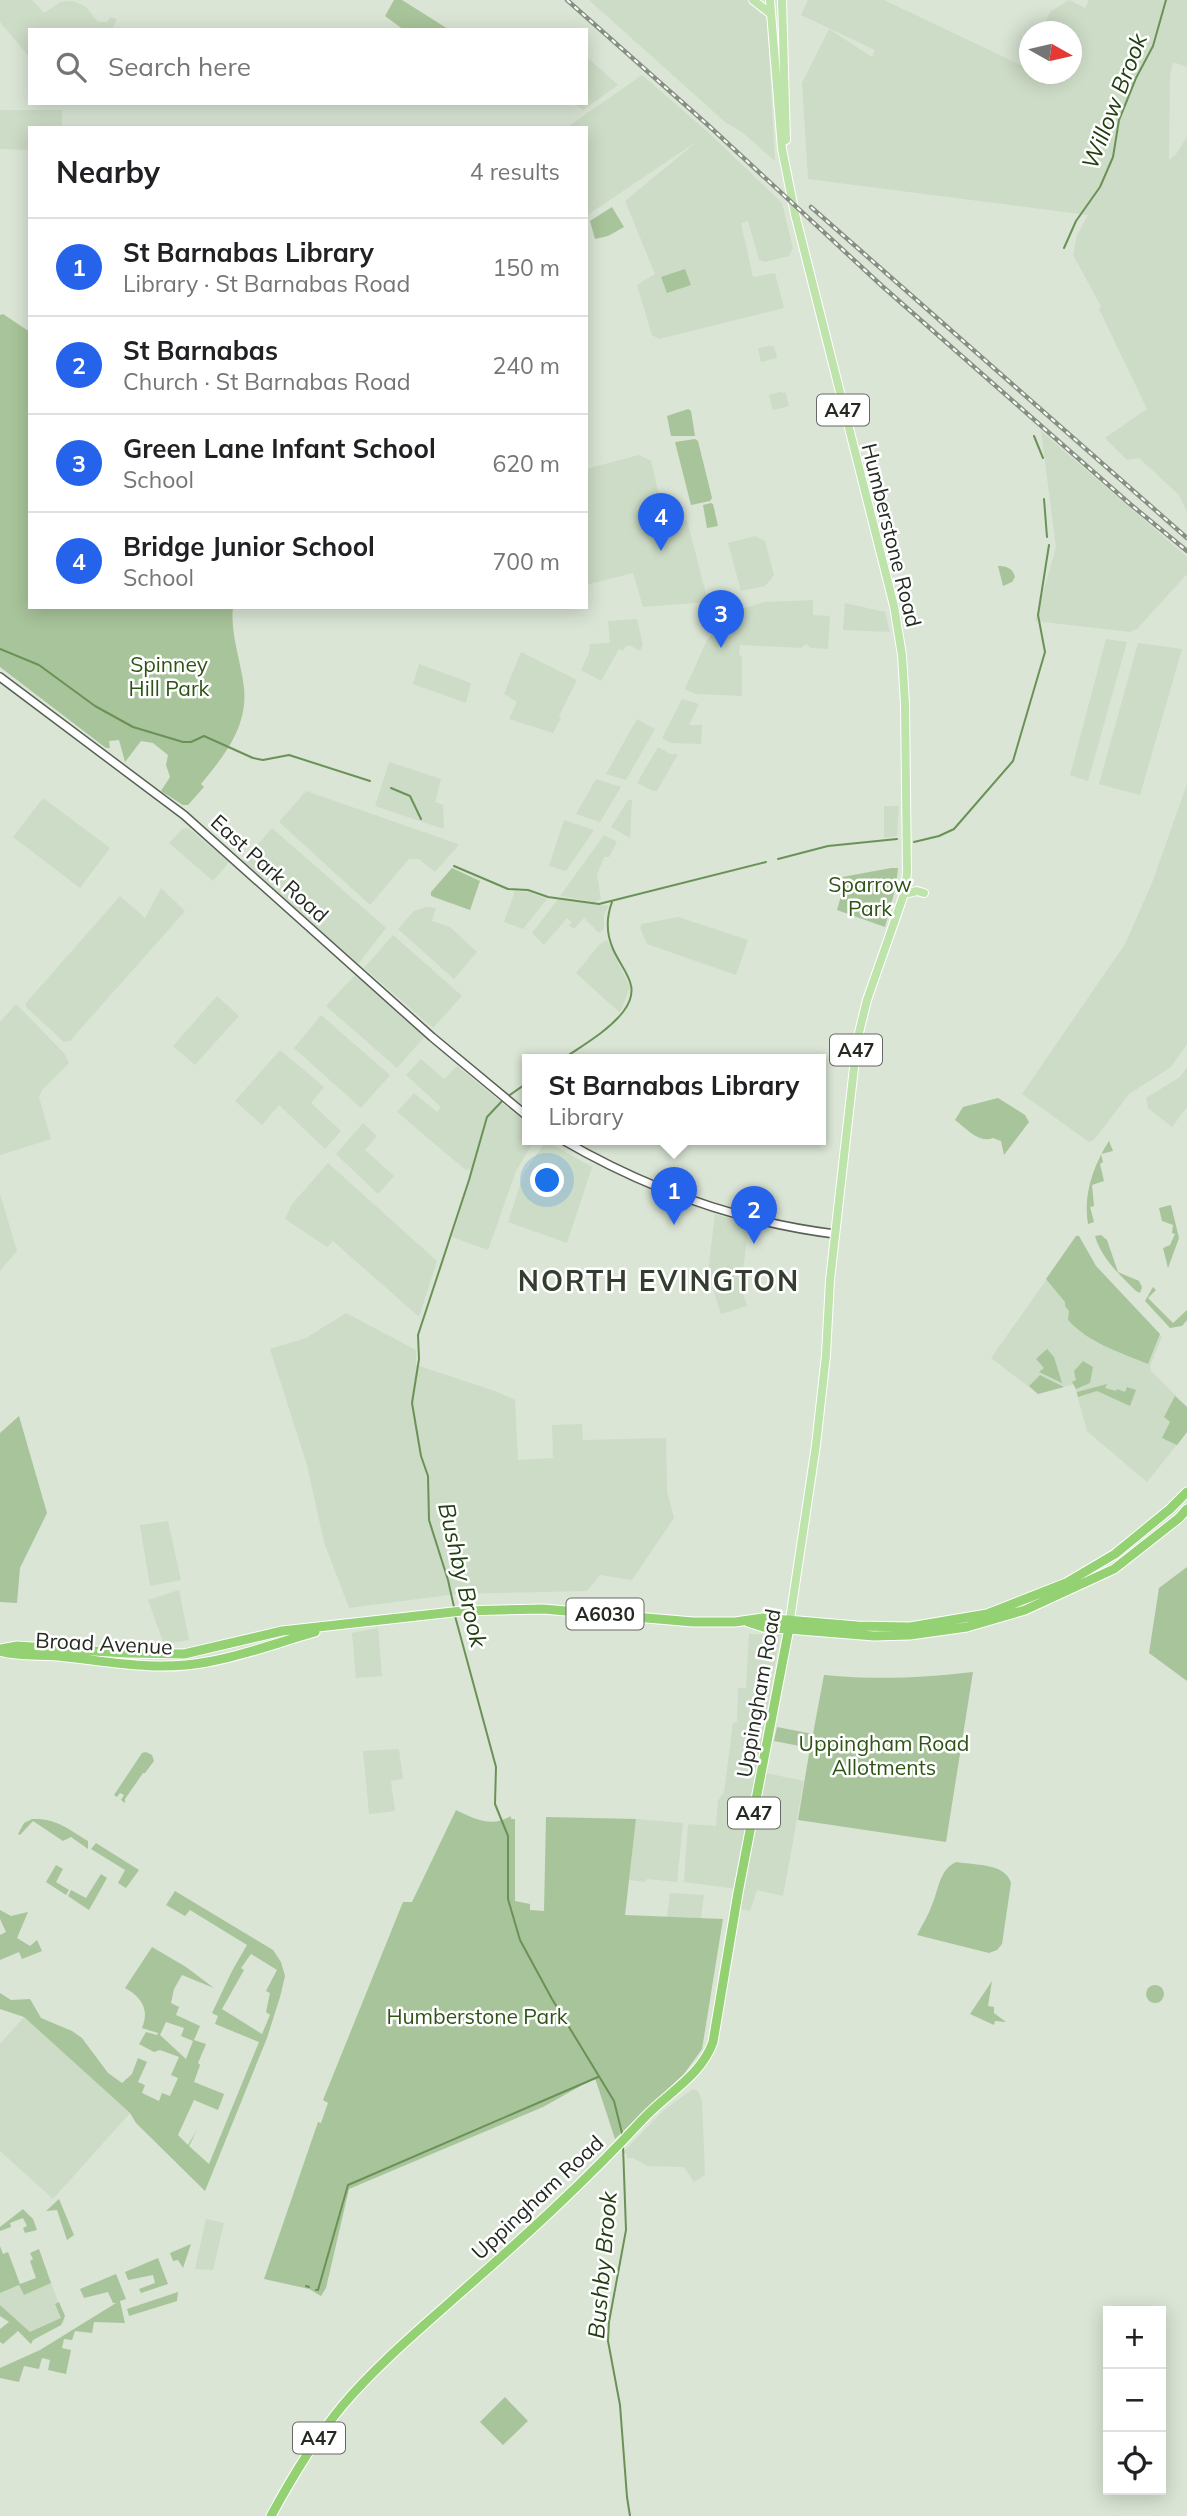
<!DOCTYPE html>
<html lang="en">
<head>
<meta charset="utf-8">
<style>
  :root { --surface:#fff; --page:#f6f6f6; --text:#202124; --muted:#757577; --line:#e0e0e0; --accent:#2563eb }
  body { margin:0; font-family:Mulish,sans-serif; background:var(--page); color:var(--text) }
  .controls { position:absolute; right:21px; bottom:21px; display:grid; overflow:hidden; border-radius:0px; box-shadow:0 4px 18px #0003 }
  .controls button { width:63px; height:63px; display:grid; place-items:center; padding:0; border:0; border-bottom:2px solid var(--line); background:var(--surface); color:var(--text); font:35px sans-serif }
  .compass { position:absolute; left:1019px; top:21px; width:63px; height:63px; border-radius:50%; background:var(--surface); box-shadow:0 4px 18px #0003; rotate:98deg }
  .you { position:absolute; left:548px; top:1181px; width:24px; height:24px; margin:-18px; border:5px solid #fff; border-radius:50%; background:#1a73e8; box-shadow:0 0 0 10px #1a73e833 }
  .badge { display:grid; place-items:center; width:46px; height:46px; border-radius:50%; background:var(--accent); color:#fff; font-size:23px; font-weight:700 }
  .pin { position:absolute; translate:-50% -58px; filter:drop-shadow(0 2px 4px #0008) }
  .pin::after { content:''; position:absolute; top:37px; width:24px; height:21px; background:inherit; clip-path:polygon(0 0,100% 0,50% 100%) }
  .popup { position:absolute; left:522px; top:1054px; width:304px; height:91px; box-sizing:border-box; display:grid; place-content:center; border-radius:0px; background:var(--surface); filter:drop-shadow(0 2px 5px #0005); font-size:23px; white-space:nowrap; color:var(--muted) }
  .popup b { font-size:26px; color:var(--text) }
  .popup::after { content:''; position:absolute; left:50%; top:100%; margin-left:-14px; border:14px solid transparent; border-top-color:var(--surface) }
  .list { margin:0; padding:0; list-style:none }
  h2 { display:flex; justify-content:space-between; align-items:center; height:91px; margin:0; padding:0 28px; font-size:30px }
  h2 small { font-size:23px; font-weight:400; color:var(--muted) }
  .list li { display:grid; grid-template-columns:46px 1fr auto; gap:21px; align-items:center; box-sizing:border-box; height:98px; padding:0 28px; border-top:2px solid var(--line) }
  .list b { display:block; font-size:26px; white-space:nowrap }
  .list p { margin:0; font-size:23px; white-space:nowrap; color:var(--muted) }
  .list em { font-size:23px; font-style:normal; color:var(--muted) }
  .icon { flex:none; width:38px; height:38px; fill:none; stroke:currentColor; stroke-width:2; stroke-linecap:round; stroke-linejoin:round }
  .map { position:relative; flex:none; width:1187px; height:2516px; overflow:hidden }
  .search { position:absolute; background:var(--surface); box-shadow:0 4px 18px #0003; left:28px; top:28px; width:560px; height:77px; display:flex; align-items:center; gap:18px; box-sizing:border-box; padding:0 24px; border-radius:0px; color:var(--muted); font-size:26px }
  .panel { position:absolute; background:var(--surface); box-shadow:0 4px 18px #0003; left:28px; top:126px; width:560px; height:483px; border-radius:0px }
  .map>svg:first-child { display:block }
  .built { fill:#cddcc6 }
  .green { fill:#a8c49a; fill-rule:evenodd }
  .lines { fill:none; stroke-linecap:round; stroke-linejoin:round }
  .stream { stroke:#6a9256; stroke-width:2 }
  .secondary-casing { stroke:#586254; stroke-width:10 }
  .primary-casing { stroke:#fff; stroke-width:10 }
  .highway-casing { stroke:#fff; stroke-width:11 }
  .secondary { stroke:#fff; stroke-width:7 }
  .primary { stroke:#bee3ab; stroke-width:8 }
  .highway { stroke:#93d173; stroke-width:9 }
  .rail-casing { stroke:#878f83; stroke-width:4.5 }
  .rail { stroke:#fff; stroke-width:2; stroke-dasharray:5; stroke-linecap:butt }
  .labels { text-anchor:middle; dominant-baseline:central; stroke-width:5; stroke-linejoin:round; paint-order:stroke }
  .shield { fill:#fff; stroke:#666964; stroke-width:2 }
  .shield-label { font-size:19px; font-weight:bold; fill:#242922 }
  .street-label { font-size:21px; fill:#242922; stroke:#fff }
  .park-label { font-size:21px; fill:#2e5415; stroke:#fff }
  .water-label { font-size:23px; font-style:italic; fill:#233e12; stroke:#fff }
  .district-label { font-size:28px; font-weight:bold; letter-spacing:2px; fill:#343d30; stroke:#fff }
</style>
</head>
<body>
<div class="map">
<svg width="1187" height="2516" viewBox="0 0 1187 2516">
  <rect width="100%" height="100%" fill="#dae5d5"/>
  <path class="built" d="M0,0H32L44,13L61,2L73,1L86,7L98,22H107L110,17L117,19L112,30H30V58L0,22Z
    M589,0H762L760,9L767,17L775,161L743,133L725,122Z
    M808,0H884L1025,67L1029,58L1030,74H1072V32L1041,31L1050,12L1069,0L1085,8L1089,0H1187V67L1173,62L1170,76L1169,160L1176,154L1187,137V512L1179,495L1139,458L1127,460L1105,438L1147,409L1099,309L1101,306L1073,255L1077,235L1088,215L808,179L802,83L829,29L872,57L875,50L801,15Z
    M586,56L618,85L583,110L573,103H586Z
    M642,75L709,133L782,203L793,248L789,256L765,262L759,260L748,221L741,223L753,277L775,273L784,308L659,339L652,335L637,285L655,274L625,201L699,140L586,216V128H566Z
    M0,110H62V128H30V150L0,149Z
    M769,346H774L777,358L761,362L758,348Z
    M780,392L786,393L789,406L773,410L769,395Z
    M1041,431L1187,557V574L1137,629L1130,632L1035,621L1056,547Z
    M639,455L651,461L666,525L687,520L708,602L643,607L633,573L586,585V469Z
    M755,536L765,541L774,575L765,586L741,591L728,543Z
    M813,600V615L830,616L828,649L811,648L806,644L801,648L740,645L739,655L742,656V696L695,694L685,689L707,640L727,617L741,609L765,602Z
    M845,603L885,612L890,632L843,630Z
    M637,619L643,645L640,651L631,646H626L623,651L619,649L601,681L581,670L589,653L590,644L610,643L608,621Z
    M1106,639L1127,642L1088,781L1070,775Z
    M1138,643L1182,649L1140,795L1099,784Z
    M521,652L577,680L559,716L561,718L553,733L509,719L517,702L504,694Z
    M419,664L471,683L466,703L413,684Z
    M682,699L699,704L689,725H702L701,744L671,743L662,738Z
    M637,719L655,729L626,780L606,774Z
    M658,747L670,754H678L657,791H653L637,783Z
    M389,762L441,779L435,802L443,805L444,829L375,806Z
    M596,779L621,787L600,822L576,814Z
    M1187,784V1044L1171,1067L1129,1094L1094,1140L1089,1142L1022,1094L1125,944L1152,883Z
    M306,791L458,844V846L435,872L419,859H409L370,905L279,822Z
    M43,798L110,848L80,888L13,837Z
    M628,800H632L630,838L611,827Z
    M884,806H899L897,836L884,838Z
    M564,820L594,830L566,871L549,866Z
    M188,828L229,862L213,881L169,843L182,829Z
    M272,828L386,928L355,968L243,861Z
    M604,835L617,842L609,857H604L597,875L601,899L595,902L560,896Z
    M161,888L185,911L70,1041L64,1042L26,1007V1003L120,896L145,918Z
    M515,891L528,892L547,899L523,929L504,922Z
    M558,899L608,906L604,916V929L599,933L584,918L574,929L569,925L572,922L567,918L544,945L532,933Z
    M427,907L436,908L432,921L450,927L477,952L454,979L398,929L414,911Z
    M678,917L748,940L736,975L647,944L640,928L642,924Z
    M393,935L462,996L433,1028L364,968Z
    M607,940L630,987L620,1013L576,973L600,944Z
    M355,975L425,1036L397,1068L326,1006Z
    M217,996L239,1016L195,1065L173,1046Z
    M16,1004L64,1053L69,1063L42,1090L39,1097L51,1139L0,1155V1022Z
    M321,1015L390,1075L361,1108L294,1048Z
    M280,1050L324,1087L311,1103L341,1131L325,1149L279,1105L262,1125L235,1101Z
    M421,1059L444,1079L457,1066L527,1123V1139H535L516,1171L488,1250L452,1237L472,1172L468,1168L467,1171L397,1112L414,1093L437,1112L441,1107L406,1075Z
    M1187,1067V1107L1172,1127L1148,1108L1146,1098L1180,1077Z
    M363,1123L377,1136L365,1150L394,1176L378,1194L336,1154Z
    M546,1141L592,1167L567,1243L508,1222L524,1173Z
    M328,1163L437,1261L419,1317L333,1241L327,1247L285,1219L292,1204Z
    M0,1194L17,1251L0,1271Z
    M715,1214L749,1224L742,1277H738L747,1306L721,1314L708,1273Z
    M1078,1235L1096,1266L1162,1337L1150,1366L1151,1371L1187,1407V1432L1147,1482L1087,1431L1074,1384L1038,1394L991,1358Z
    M346,1313L416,1350V1365L495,1391L515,1400L518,1460L553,1458L552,1425L582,1424L583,1440L666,1438L667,1491L674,1518L632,1580L600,1575L587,1591L456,1594L349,1608L324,1542L307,1465L270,1349L306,1338Z
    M168,1521L181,1580L150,1586L140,1525Z
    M179,1590L189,1640L164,1644L148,1600Z
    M378,1628L382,1676L356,1678L352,1633Z
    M749,1634L780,1635L756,1771L804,1781L783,1896L757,1890L750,1911L740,1909L744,1890L684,1882L688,1824L716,1826L718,1801L724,1792L733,1723L737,1722L738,1688H746Z
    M399,1749L403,1779L391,1781L395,1811L369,1814L363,1751Z
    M636,1819L683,1823L677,1882L647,1879L645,1882L629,1880Z
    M670,1893L704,1895L701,1918L667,1917Z
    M24,2017L130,2113L53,2199L0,2151V2044Z
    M693,2089L698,2091L702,2101L705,2175L694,2182L684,2167L647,2166L633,2158H627V2154L622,2153L664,2110Z
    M206,2219L224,2223L213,2270L195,2269Z
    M51,2283L65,2320L61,2325L36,2338L0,2305V2293L19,2285L24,2295Z"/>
  <path class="green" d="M394,0H402L448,29L404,30L385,16Z
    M612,207L624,227L608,236L595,239L590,221Z
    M685,269L691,285L667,293L661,277Z
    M3,314L30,332V607H233C230,634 241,661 244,688C248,727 224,756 201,784L204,787L188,805H183L161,791L170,777L166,765L168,755L153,743L141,741L125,762L119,740L109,741L110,748H106L0,667V315Z
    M688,409L691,411L695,436H671L667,416Z
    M695,439L698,441L712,498L710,501L691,505L675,442Z
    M711,503L713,504L718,526L707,528L703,505Z
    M998,566C1006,566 1013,568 1015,577L1012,582L1003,586Z
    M452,868L480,881L470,910L431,896V892Z
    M891,868H898L896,886L885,927L837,910L841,896L837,878Z
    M998,1098L1025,1115L1029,1122L1004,1155L1001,1141L993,1138C979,1144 966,1128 955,1120L963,1107Z
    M1109,1141L1113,1151L1101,1154L1103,1162L1100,1164L1104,1181L1092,1185L1094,1206L1090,1207L1094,1222L1088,1224C1083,1195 1093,1166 1109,1141Z
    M1171,1205L1179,1238L1168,1268L1163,1248L1170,1245L1175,1234L1172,1233L1173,1225L1162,1221L1159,1208Z
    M1101,1235L1107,1240L1118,1272L1139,1281L1142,1287L1140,1293L1136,1291C1120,1275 1101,1258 1095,1236Z
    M1076,1236H1079L1096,1266L1160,1334L1148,1364C1119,1352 1089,1343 1068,1320L1069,1311L1065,1306V1302L1046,1279Z
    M1153,1287L1156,1290L1148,1298L1173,1323L1187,1310V1320L1182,1326L1170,1328L1145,1301Z
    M1047,1349L1054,1357L1062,1383L1039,1372L1044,1368L1036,1359Z
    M1083,1361L1093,1367L1090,1383L1076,1389L1072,1382L1076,1380L1074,1371Z
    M1040,1375L1064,1387L1038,1394L1029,1386Z
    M1107,1384L1105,1388L1116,1391L1117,1389L1125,1392L1127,1387L1136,1390L1130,1406L1097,1391L1078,1397L1077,1392Z
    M1175,1396L1187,1407V1432L1177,1445L1162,1438L1170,1422L1164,1417Z
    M19,1416L47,1513L20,1568L17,1603L0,1602V1433Z
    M1187,1567V1681L1149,1653L1159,1588Z
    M973,1672L946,1842L798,1820L810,1748L774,1741L777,1727L813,1734L824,1675C877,1680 920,1678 973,1672Z
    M146,1752L152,1755L154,1761L145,1773H143L125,1799V1803L121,1800L124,1795L120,1793L117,1797L114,1795L142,1753Z
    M456,1810C474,1819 492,1828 511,1816V1819H515V1901L530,1904V1910L544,1911L546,1817L636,1819L625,1915L723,1919L702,2049L684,2074L615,2139L595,2078L543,2107L349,2189L326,2288L321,2296L309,2289L264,2279L318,2122L321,2123L328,2103L323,2100L403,1902H412Z
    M32,1819C56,1818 68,1829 88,1841V1849L71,1837L63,1841L33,1821L20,1835L18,1834L24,1823Z
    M96,1843L139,1870L126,1888L118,1883L125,1870L91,1849Z
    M956,1862C973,1865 1006,1863 1011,1883L1002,1944L997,1950L989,1953L917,1935C922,1925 928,1916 932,1905C939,1889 939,1870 956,1862Z
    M56,1865L63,1869L56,1882L69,1890L66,1895L46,1882Z
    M101,1874L107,1878L89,1910L68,1896L71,1890L86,1898Z
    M175,1891L273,1950L281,1962L285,1976L280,1997L267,2038L205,2191L136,2123L130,2113L24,2017L0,2009V1993L11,2000L30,1999L41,2018L72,2031L82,2038L108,2073L122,2083L132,2074L138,2058L147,2062L138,2082L145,2085L142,2093L159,2101L162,2093L170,2096L178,2078L171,2075L179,2057L160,2050L154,2052L139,2044L146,2032L157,2035L158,2033L142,2028C150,2009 141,1997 125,1988L152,1947L186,1967L214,1988L182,1975L174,1989L171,2003L179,2007L176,2015L200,2026L194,2040L206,2044L198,2063L200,2065L194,2082L224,2094L218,2110L194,2100L178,2135L188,2145L197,2130L189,2146L209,2164L259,2042L215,2024L218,2016L212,2013L232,1971L247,1945L190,1910L185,1916L166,1905ZM251,1954L277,1970L266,1991L270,1993L266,2012L270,2015L262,2034L222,2009L244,1970L241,1968ZM166,2022L184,2028L181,2036L193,2041L186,2059L160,2035Z
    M0,1910L11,1916L28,1912L17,1938L30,1946L37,1940L42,1951L22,1959L19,1952L0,1960V1935L6,1932L0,1919Z
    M992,1981L988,2006L994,2007V2013L1006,2022L995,2021L994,2025L970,2014Z
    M1146 1994a9 9 0 1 1 18 0a9 9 0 1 1-18 0Z
    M59,2199L74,2235L67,2240L57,2210L46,2211Z
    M23,2209L33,2219L37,2230L25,2233L23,2228L27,2226L23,2218L10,2223L11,2227L0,2231V2227Z
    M191,2244L183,2268L178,2260L173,2261L170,2253Z
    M0,2246L3,2254L8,2252L20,2284L36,2278L30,2261L33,2259L30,2253L39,2249L51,2283L24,2295L19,2285L0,2293Z
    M158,2258L168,2284L141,2293L139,2289L155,2283L153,2275L128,2280L125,2272Z
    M116,2274L126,2299L120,2301L125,2323L94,2322L92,2333L75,2331L72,2340L64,2339L62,2348L71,2350L66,2374L48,2370L50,2360L42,2358L39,2369L24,2366L19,2382L0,2378V2368L40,2350L116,2303H113L108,2292L84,2298L80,2289Z
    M178,2292L177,2301L129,2316L127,2309Z
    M59,2302L65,2316L61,2325L33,2340L31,2344L18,2331L3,2344L0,2342V2329L9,2322L0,2316V2305L30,2332L61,2318L55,2304Z
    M505,2397L528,2421L503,2445L480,2422Z"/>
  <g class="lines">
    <path class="stream" d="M1064,248L1076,221L1100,187L1113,157L1119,120L1136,78L1153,46L1166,0
      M1034,436L1043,458
      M1044,499L1047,537
      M0,649L39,665L95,706L133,727L183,742H191L204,736L253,758L263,760L289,755L370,781
      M391,788L410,796L421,819
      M914,842L939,836L954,829L1013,761L1045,652L1038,615L1049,545
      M778,859L828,846L897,839
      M454,866L508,889L528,890L548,897L599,904L766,862
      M563,1059C583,1045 608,1031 623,1012C643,986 623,972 613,949C606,933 606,918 612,902
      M507,1097L527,1083
      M454,1607L448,1580L429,1520L428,1476L421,1456L412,1403L419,1359L418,1335L469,1180L487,1117L503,1100
      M455,1616L496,1767L495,1804L508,1836V1899L520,1940L552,1999L614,2101L623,2137
      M623,2146L626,2230L609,2322L608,2341L620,2405L627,2497L630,2516
      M306,2286L309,2287
      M316,2290H318L348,2185L598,2077"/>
    <defs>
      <path id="secondary" d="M0,677L184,815L432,1037L527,1116
        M561,1139C645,1188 739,1222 835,1234"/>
      <path id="primary" d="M753,0L771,14
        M770,0L782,149L795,214L894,606L902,655L905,704L907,873L904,894L867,1000L857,1041L830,1280L826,1355L816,1445L789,1626
        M782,0L786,140
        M904,894L917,891L924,893"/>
      <path id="highway" d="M748,1622L763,1627L874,1636L910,1635L967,1627L1025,1610L1114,1569L1179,1518L1187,1509
        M0,1649L17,1646L125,1653L184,1654L282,1631L462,1611L543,1609L693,1622H735L763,1618L857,1626L910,1627L987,1614L1066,1583L1115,1554L1170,1509L1187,1492
        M0,1651C20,1657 38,1654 58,1656C107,1661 157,1672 207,1662C243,1656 279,1642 315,1632
        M271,2516C292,2477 315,2439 343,2405C377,2365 419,2330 458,2295C522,2239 585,2182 643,2119C667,2093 701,2076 713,2042L738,1893L789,1628"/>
    </defs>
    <use href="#secondary" class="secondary-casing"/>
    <use href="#primary" class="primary-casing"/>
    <use href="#highway" class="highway-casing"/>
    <use href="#secondary" class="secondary"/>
    <use href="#primary" class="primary"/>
    <use href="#highway" class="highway"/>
    <defs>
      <path id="rail" d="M567,0L709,126L882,286L1130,504L1187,551
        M811,207L1187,538"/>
    </defs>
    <use href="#rail" class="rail-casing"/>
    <use href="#rail" class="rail"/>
  </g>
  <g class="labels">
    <g class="shield">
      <rect x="817" y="394.5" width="52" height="31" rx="5"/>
      <rect x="830" y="1034.5" width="52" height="31" rx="5"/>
      <rect x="566.5" y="1598.5" width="77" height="31" rx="5"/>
      <rect x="728" y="1797.5" width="52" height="31" rx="5"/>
      <rect x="293" y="2422.5" width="52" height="31" rx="5"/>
    </g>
    <g class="shield-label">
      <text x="843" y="410">A47</text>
      <text x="856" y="1050">A47</text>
      <text x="605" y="1614">A6030</text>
      <text x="754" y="1813">A47</text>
      <text x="319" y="2438">A47</text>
    </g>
    <g class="street-label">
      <text transform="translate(892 535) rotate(76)">Humberstone Road</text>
      <text transform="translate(270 868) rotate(42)">East Park Road</text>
      <text transform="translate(104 1643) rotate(3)">Broad Avenue</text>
      <text transform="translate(758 1693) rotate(-80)">Uppingham Road</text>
      <text transform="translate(537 2197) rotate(-43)">Uppingham Road</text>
    </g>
    <g class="park-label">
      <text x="169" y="664">Spinney<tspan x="169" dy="24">Hill Park</tspan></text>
      <text x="870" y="884">Sparrow<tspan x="870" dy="24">Park</tspan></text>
      <text x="884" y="1743">Uppingham Road<tspan x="884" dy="24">Allotments</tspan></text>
      <text x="477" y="2016">Humberstone Park</text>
    </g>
    <g class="water-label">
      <text transform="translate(1114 101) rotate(-69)">Willow Brook</text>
      <text transform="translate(463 1575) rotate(77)">Bushby Brook</text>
      <text transform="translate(602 2265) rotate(-85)">Bushby Brook</text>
    </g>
    <g class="district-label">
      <text x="659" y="1280">NORTH EVINGTON</text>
    </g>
  </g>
</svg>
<div class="controls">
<button>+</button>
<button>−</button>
<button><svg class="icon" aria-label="locate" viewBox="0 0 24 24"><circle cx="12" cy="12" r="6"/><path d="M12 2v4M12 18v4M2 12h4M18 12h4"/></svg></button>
</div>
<svg class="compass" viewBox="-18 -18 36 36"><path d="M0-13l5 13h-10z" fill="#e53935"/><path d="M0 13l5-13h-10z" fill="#757577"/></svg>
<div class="you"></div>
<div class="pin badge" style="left:674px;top:1225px">1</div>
<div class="popup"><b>St Barnabas Library</b>Library</div>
<div class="pin badge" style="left:754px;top:1244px">2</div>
<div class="pin badge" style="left:721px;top:648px">3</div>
<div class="pin badge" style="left:661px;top:551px">4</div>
<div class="search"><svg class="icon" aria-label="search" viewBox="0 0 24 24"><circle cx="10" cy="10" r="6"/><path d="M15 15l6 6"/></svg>Search here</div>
<section class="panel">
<h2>Nearby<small>4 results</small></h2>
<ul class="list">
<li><span class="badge">1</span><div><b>St Barnabas Library</b><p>Library · St Barnabas Road</p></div><em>150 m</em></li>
<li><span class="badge">2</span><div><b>St Barnabas</b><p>Church · St Barnabas Road</p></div><em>240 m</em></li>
<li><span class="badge">3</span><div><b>Green Lane Infant School</b><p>School</p></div><em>620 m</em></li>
<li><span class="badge">4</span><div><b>Bridge Junior School</b><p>School</p></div><em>700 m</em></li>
</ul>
</section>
</div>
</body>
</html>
